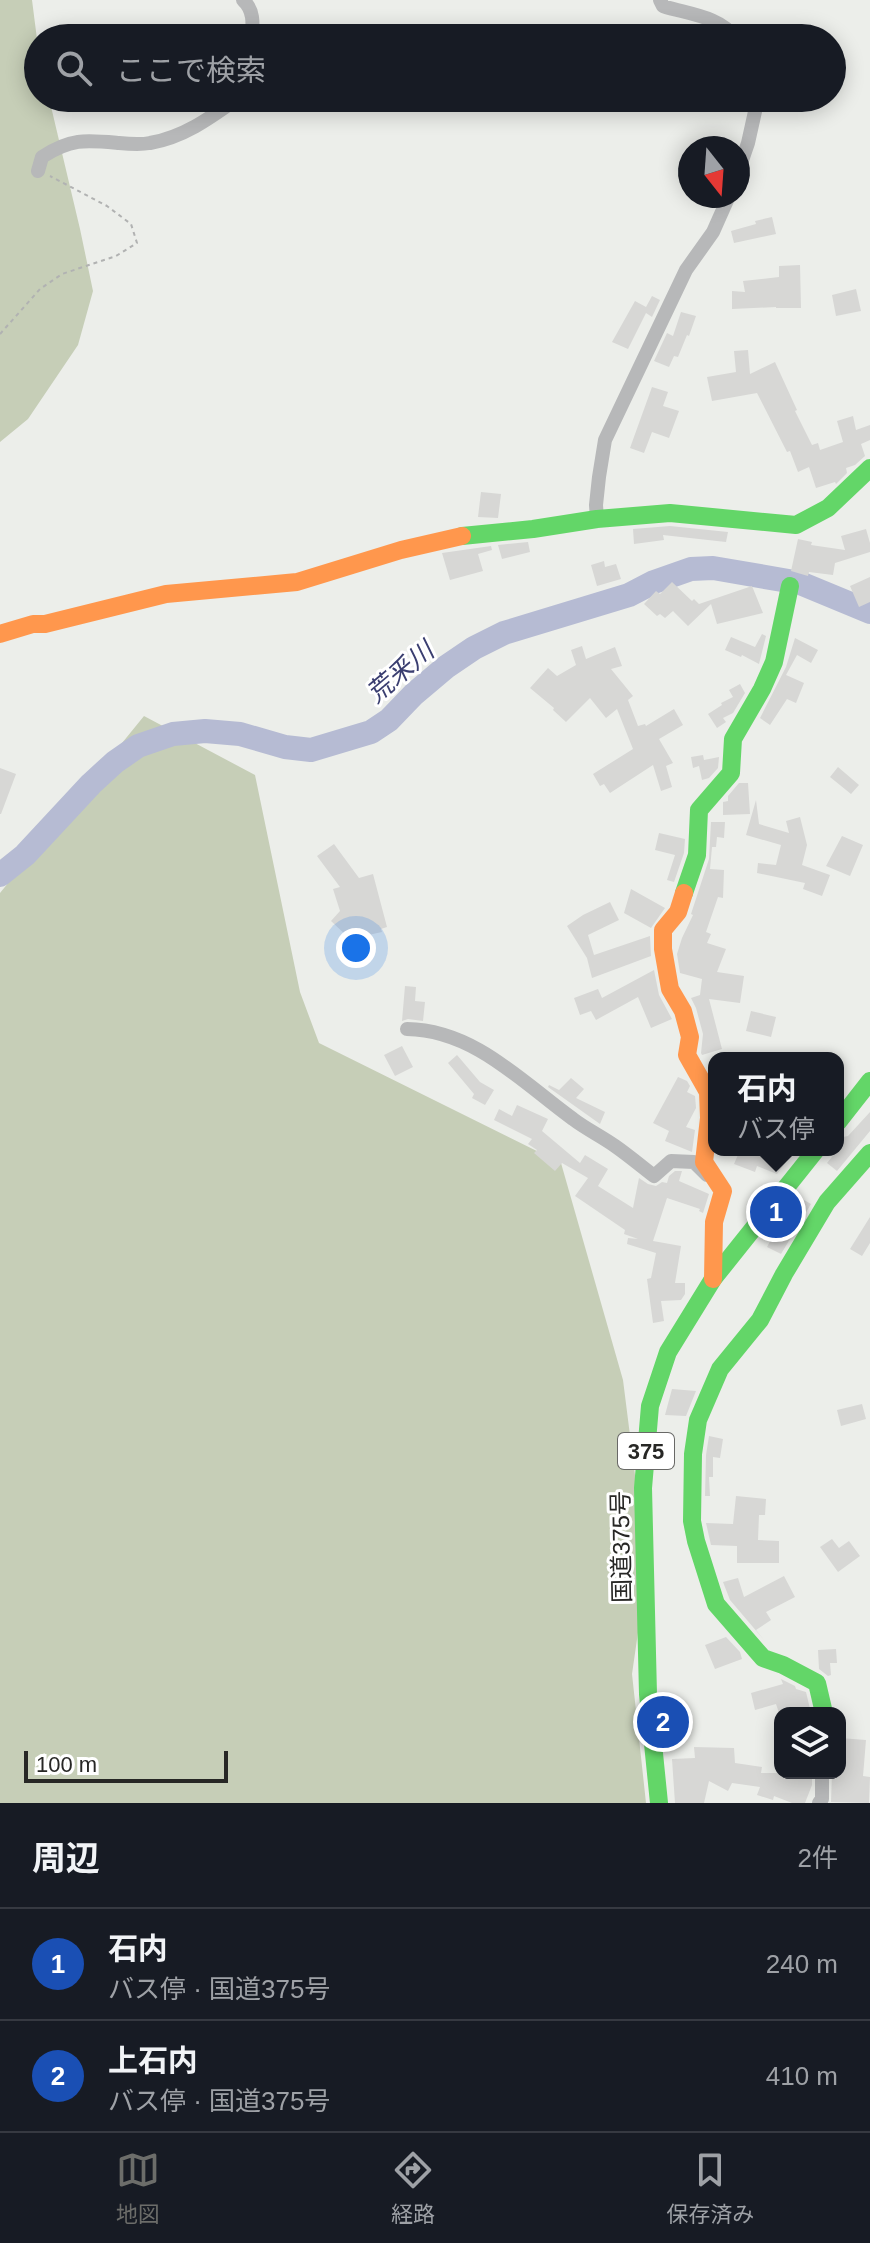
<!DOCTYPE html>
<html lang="ja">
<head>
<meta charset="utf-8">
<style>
  :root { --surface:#171b24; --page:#242831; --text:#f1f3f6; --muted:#9ea1a6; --line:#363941; --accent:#6c6d6a }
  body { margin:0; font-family:Helvetica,"Noto Sans JP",sans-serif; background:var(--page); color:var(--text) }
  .controls { position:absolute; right:24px; bottom:24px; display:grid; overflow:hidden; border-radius:16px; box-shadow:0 4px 20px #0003 }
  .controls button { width:72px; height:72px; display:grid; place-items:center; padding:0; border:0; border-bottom:2px solid var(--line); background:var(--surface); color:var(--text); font:40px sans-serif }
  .compass { position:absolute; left:678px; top:136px; width:72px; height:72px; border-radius:50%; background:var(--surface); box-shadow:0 4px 20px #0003; rotate:163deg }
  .scale { position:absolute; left:24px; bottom:20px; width:204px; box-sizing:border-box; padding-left:8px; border:4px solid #272725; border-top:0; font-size:22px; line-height:28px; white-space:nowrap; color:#272725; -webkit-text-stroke:6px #fff; paint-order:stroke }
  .you { position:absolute; left:356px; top:948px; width:28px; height:28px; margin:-20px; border:6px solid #fff; border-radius:50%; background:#1a73e8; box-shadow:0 0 0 12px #1a73e833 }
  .badge { display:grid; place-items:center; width:52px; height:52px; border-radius:50%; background:var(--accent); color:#fff; font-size:26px; font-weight:700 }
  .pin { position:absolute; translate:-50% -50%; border:4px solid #fff; box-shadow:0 2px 8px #0006 }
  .popup { position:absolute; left:708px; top:1052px; width:136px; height:104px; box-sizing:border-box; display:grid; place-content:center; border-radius:16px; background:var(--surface); filter:drop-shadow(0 2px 6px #0005); font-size:26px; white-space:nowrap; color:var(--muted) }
  .popup b { font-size:30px; color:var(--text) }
  .popup::after { content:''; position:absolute; left:50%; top:100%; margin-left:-16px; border:16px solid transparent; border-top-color:var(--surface) }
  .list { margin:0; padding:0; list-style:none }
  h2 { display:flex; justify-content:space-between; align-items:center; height:104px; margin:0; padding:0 32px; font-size:34px }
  h2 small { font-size:26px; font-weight:400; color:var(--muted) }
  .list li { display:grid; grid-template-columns:52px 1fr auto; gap:24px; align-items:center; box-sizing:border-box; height:112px; padding:0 32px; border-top:2px solid var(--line) }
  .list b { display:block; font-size:30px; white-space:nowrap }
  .list p { margin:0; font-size:26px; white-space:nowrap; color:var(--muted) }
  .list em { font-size:26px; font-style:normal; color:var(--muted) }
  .icon { flex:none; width:44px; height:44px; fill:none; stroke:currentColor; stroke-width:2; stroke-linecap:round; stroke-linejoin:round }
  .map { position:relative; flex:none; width:870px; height:1803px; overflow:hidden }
  .search { position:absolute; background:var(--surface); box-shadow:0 4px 20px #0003; left:24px; right:24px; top:24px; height:88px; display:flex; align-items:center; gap:20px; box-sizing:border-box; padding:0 28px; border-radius:44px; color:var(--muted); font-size:30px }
  .sheet { height:328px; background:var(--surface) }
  nav { display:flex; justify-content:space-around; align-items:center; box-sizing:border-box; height:112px; border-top:2px solid var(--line); background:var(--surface); font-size:22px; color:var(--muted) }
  nav a { display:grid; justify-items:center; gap:4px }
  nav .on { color:var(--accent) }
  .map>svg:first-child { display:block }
  .forest { fill:#c6ceb7 }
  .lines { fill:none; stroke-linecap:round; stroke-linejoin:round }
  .river { stroke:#b6bbd3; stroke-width:24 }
  .building { fill:#d7d7d5 }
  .path { stroke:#b1b2b2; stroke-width:2; stroke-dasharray:4 4; stroke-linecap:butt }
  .street { stroke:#b7b8b9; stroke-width:14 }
  .fast { stroke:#63d668; stroke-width:18 }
  .slow { stroke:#ff974d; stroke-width:18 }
  .labels { text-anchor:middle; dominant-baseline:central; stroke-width:6; stroke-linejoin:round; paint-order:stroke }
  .shield { fill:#fff; stroke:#686866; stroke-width:2 }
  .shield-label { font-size:22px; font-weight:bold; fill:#272725 }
  .street-label { font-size:24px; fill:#272725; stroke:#fff }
  .water-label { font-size:26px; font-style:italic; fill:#3a3e70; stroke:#fff }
</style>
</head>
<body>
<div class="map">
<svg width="870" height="1803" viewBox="0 0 870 1803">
  <rect width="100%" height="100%" fill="#eceeea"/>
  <path class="forest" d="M0,0H32L38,47V98H49L80,229L93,291L78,345L28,419L0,442Z
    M144,716L255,775L300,992L319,1043L561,1163L623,1380L647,1570L632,1674L646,1803H0V893Z"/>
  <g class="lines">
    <path class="river" d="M0,875L25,855L91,784L115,762L138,746L173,734L205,731L240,734L285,747L311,750L371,732L389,720L414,694L446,667L474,648L504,633L629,595L654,582L691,569L713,568L800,583L870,612"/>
  </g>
  <path class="building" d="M772,217L776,234L734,243L731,231L756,224L755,221Z
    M800,265L801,308H776V307L732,309V291L745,292L743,281L779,277V266Z
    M856,289L861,311L836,316L832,295Z
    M652,296L660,300L652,317L646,313L628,349L612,342L635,301L646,307Z
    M681,312L696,316L689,336L687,335L678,357L674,356L669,367L654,361L667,333L673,336Z
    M748,350L750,374L775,362L797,410L795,411L812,445L818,443L820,450L843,442L837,421L853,416L856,430L870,425V440L861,444L865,456L855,465L846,468L847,473L836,484L835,482L816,488L809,467L798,472L790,451L787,452L757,393L712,401L707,377L736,372L734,351Z
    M652,387L668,392L663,406L679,411L669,438L652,432L644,453L630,448Z
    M481,492L501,494L498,518L478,517Z
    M670,526L728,532L726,542L663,535L664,540L634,544L633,529Z
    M866,529L870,543V552L835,563L833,575L809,572L808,576L791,571L798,539L812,542L811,545L845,550L841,536Z
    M528,542L530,552L502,559L498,545Z
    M491,546L492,550L478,554L483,571L450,580L442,553Z
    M604,561L605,567L616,564L621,579L597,586L591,565Z
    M870,577V602L859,607L850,586Z
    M672,582L692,601L694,599L699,604L752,586L763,613L717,624L711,604L688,626L673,611L665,618L660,614L657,616L644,604L656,591L660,594Z
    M762,634L766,636L759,664L742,655L741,657L725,650L731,637L755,647Z
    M795,638L818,650L811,663L797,655L786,675L804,683L796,703L787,699L770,725L760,718L786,667Z
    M582,646L586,659L615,647L622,666L611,669L633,696L628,700L638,726L645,724L646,726L674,709L683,725L659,739L673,763L666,766L672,787L661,791L653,765L610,793L604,784L600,786L593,774L633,749L617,709L606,718L590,698L566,722L553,710L554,708L530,688L548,668L557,676L576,665L571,650Z
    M740,684L745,693L733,713L723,718L726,722L717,728L708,714L722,705L721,703L733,697L729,690Z
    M703,755L704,760L719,757L718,768L709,778L702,780L699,766L693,768L691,757Z
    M838,767L859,785L851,794L830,777Z
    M0,768L16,774L1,814H0Z
    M739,783H748L750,814L723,815V802L728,801V796Z
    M756,800L759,824L789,833L786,821L800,817L807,845L802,865L830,875L822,896L803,889L805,883L757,873L758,863L776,865L781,845L746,835Z
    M711,822H725L724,838L717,837L716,847H712L710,869L724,870L723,898L718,897L706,932L711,934L707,943L726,949L717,972L744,976L740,1003L709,999L722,1049L702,1055L701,1053L703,1034L696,1008L691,998L700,995L702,979L680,973L677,954L682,938L693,915L691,914L709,859Z
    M659,833L685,839L684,853L674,882L667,880L675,855L655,850Z
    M842,836L863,845L850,876L826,866Z
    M334,844L359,878L373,874L387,927L381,929L382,932L350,939L331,921L340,911L333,889L340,887L317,856Z
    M631,889L665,908L651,928L624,913Z
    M610,902L619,920L588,935L594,955L650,936L651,956L592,978L587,958L567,926L583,915Z
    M654,970L659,995L672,1019L651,1028L638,997L596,1020L591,1011L580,1015L574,998L598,989L602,998Z
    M405,986L416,987L415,1001L425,1002L423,1021L408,1019L402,1021Z
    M751,1011L776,1017L771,1037L746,1031Z
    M402,1046L413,1067L395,1076L384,1055Z
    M457,1055L480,1082L494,1090L485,1105L472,1098L474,1094L448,1063Z
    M678,1077L687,1081L690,1086L687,1092L695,1096L696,1108L686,1127L695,1130L692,1152L665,1141L669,1131L653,1123Z
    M571,1078L584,1089L576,1098L605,1112L600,1124L548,1087L549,1085L559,1090Z
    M517,1105L548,1119L542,1131L580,1163L585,1155L608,1169L598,1186L633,1208L639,1178L648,1184L656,1186L662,1182L667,1183L669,1176L675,1171H682L679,1181L709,1194L703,1213L699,1211L700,1209L667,1198L653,1241L681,1246L675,1283H685V1294L681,1300L661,1301L664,1321L653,1323L647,1279L651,1278L656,1253L627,1244L628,1238L638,1239L624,1234L625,1230L575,1196L588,1178L562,1163L555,1171L534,1153L537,1150L528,1144L532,1139L494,1120L499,1109L512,1116Z
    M870,1112V1131L837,1171L827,1163L836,1152L834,1150H838V1145L843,1137L848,1136Z
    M740,1150H764L762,1154L786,1162L777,1174L757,1166L755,1172L734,1164Z
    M799,1197L811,1204L781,1254L767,1247L782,1219H785Z
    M870,1217V1243L862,1256L850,1249Z
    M672,1389L696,1391L686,1416L665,1415Z
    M862,1404L866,1419L841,1426L837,1410Z
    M709,1436L723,1439L720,1458L713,1457V1477H709L710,1496H705L706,1455Z
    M736,1496L766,1499L765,1515H759L758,1540L779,1541V1563H737V1546L711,1545L706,1523L733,1524Z
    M832,1539L839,1548L849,1541L860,1556L838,1572L820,1547Z
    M784,1576L795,1597L766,1612L771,1620L756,1630L764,1640L730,1600L723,1582L738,1578L744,1597Z
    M726,1637L740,1652L742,1659L715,1669L705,1645Z
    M836,1649L837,1663H830L831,1675L828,1676L819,1669L818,1650Z
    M781,1679L795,1686L796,1689L806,1692L811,1713H779L776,1704L755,1710L751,1693L783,1684Z
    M840,1738L866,1740L863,1776L870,1777L869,1803L831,1802L832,1773H840Z
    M694,1747L734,1748L735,1763L762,1767L761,1773H812V1785L805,1803H792L774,1796L773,1800L757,1795L760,1787L732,1783L728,1791L709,1781L704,1803H675L672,1759L695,1758Z"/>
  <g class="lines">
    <path class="path" d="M0,334L40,289L62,274L116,256L137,243L131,224L107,206L50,176"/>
    <path class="street" d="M243,0C254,10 253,23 252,38
      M660,0L663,6C687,14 720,16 735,38
      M38,171L42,157C71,138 86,140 119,143C129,144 140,145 150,143C184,137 210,118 238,98
      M738,172L748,143L758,98
      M597,519L596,505L599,477L605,440L686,270L713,232L729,196
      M407,1029C474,1030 522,1082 573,1119C586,1129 601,1136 615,1146C628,1155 641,1166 654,1176L671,1161L694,1162L707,1175
      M819,1803L822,1799V1773"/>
    <path class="fast" d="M462,536L533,529L597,519L670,513L796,525L828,508L870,468
      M684,893L697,855L699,810L731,773L733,739L762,689L774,662L790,586
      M838,1122L870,1081
      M824,1713L817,1683L783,1665L763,1658L716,1604L696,1541L692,1521L693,1454L698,1420L720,1369L760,1320L784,1274L827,1202L870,1153
      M659,1803L648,1694L643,1488L650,1406L668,1352L713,1279L816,1150"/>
    <path class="slow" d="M0,634L33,624H45L166,594L297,582L401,550L462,536
      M684,893L678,912L663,930V949L670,989L683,1011L690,1037L687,1055L708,1092L709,1118L704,1162L723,1191L714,1222L713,1279"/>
  </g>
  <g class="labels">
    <rect class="shield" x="618" y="1433" width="56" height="36" rx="6"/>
    <g class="shield-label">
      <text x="646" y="1451">375</text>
    </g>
    <g class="street-label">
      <text transform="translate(621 1547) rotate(-91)">国道375号</text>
    </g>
    <g class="water-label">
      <text transform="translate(400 672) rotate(-40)">荒釆川</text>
    </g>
  </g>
</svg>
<div class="controls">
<button><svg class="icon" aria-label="layers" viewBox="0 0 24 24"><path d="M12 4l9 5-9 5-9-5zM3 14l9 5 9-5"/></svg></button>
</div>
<svg class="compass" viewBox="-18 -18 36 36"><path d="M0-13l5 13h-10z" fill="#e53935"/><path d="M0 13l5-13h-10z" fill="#9ea1a6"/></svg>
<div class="scale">100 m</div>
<div class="you"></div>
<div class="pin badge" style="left:776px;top:1212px;background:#1a4fb4">1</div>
<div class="popup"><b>石内</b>バス停</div>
<div class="pin badge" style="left:663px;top:1722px;background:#1a4fb4">2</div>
<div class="search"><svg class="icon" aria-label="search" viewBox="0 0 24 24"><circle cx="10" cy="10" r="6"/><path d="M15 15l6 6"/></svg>ここで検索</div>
</div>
<section class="sheet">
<h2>周辺<small>2件</small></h2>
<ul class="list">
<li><span class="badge" style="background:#1a4fb4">1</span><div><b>石内</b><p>バス停 · 国道375号</p></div><em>240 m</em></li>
<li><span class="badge" style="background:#1a4fb4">2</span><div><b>上石内</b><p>バス停 · 国道375号</p></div><em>410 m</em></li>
</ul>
</section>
<nav>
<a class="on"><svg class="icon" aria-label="map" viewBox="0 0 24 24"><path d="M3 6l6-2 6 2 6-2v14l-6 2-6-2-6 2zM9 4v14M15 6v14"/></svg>地図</a>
<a><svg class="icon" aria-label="directions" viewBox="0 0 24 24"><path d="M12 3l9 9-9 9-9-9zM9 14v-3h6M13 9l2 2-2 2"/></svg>経路</a>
<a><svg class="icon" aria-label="saved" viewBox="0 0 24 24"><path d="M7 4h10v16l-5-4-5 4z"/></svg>保存済み</a>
</nav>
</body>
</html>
